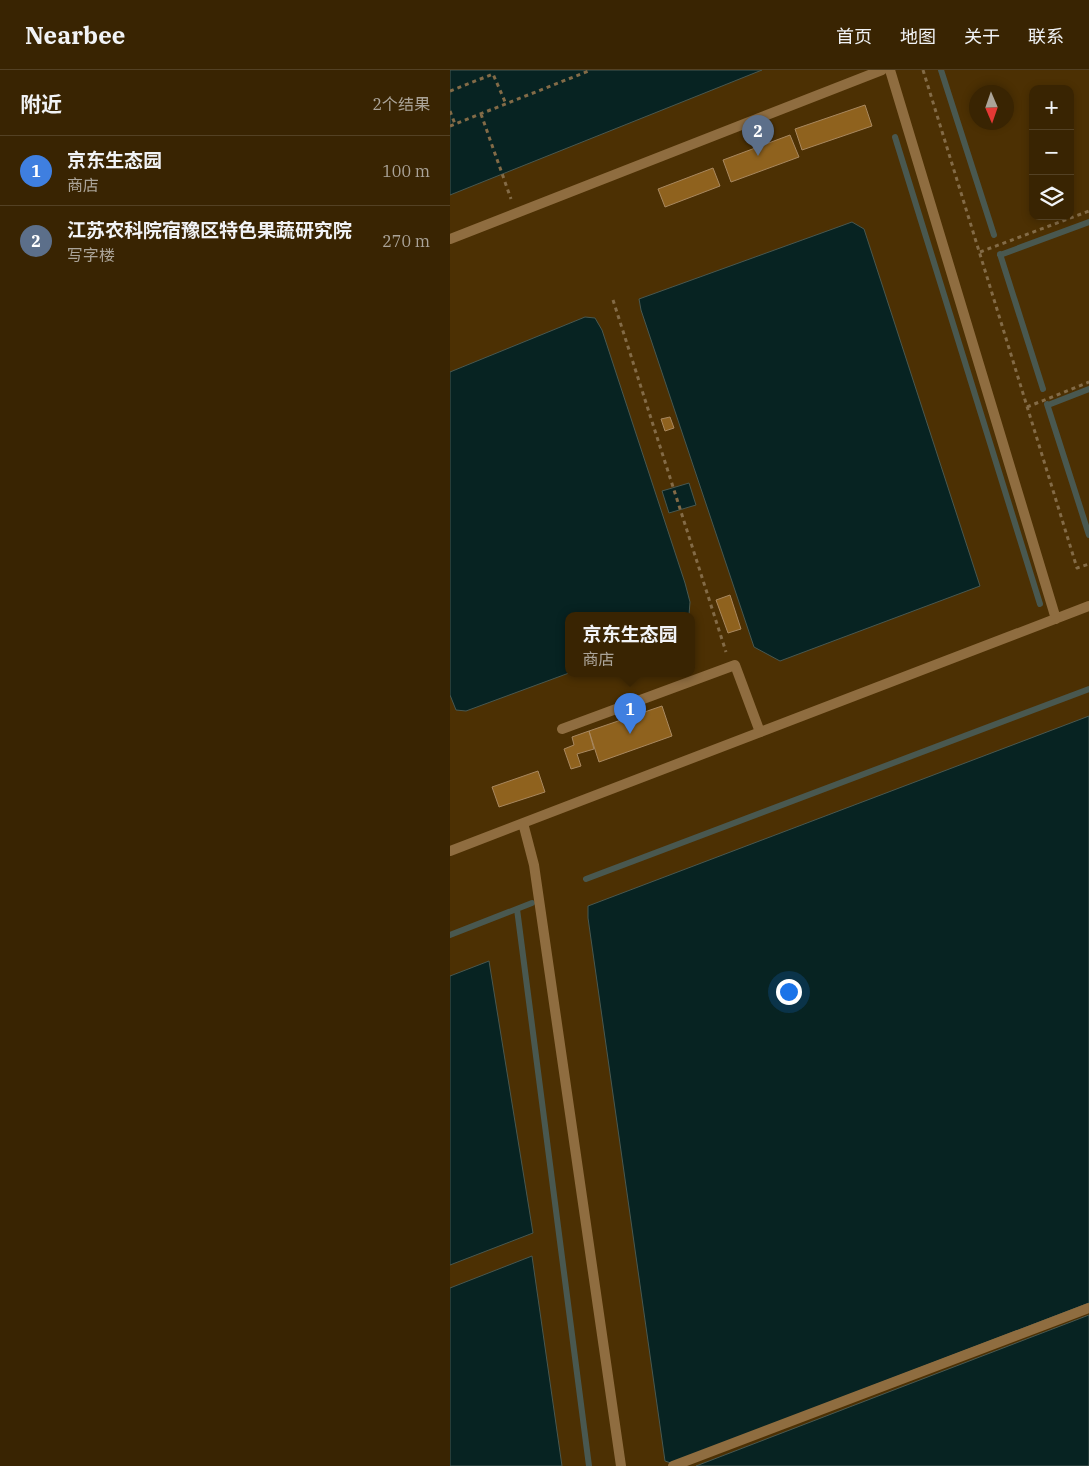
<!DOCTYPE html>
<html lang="zh">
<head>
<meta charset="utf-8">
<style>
  :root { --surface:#392402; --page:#402c0c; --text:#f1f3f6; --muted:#aba499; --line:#534124; --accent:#84bcfb }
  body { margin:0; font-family:"IBM Plex Serif","Noto Sans SC",serif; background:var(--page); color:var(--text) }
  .controls { position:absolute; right:15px; top:15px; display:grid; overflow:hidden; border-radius:10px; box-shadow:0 2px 8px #0003 }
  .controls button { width:45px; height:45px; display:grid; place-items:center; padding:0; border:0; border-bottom:1px solid var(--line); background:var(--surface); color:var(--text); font:25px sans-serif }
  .compass { position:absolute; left:519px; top:15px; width:45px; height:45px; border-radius:50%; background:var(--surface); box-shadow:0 2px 8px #0003; rotate:178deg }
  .you { position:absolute; left:338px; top:921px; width:18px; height:18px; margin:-12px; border:4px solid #fff; border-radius:50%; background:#1a73e8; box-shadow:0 0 0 8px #1a73e833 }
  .badge { display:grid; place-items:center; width:32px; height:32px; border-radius:50%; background:var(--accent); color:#fff; font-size:16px; font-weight:700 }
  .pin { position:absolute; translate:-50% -41px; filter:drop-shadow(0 1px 2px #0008) }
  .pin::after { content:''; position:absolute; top:26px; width:18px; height:15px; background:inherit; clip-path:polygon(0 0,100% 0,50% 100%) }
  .popup { position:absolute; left:115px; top:542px; width:130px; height:65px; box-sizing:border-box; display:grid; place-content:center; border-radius:10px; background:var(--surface); filter:drop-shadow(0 1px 4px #0005); font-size:16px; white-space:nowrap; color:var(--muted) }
  .popup b { font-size:19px; color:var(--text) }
  .popup::after { content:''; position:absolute; left:50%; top:100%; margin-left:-10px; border:10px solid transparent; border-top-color:var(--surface) }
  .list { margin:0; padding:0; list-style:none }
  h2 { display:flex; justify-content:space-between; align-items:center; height:65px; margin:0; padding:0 20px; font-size:21px }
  h2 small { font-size:16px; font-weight:400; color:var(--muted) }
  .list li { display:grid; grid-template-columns:32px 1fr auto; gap:15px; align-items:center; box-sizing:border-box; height:70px; padding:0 20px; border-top:1px solid var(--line) }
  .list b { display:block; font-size:19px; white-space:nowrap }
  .list p { margin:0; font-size:16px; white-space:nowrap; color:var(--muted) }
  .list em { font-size:16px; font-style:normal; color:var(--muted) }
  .icon { flex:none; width:28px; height:28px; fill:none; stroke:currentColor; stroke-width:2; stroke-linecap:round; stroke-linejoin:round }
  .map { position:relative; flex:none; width:639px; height:1396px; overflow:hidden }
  header { display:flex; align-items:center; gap:30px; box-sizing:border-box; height:70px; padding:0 25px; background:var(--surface); border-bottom:1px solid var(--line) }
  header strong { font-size:24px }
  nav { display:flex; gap:28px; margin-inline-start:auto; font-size:18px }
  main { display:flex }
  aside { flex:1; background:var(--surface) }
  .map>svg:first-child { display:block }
  .water { fill:#072322; stroke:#495850 }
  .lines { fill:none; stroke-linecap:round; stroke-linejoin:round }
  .stream { stroke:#495850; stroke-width:6 }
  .building { fill:#8f621e; stroke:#a9885f }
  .path { stroke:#836b47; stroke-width:3; stroke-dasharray:4 4; stroke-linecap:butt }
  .lane { stroke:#8f6d40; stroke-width:10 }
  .street { stroke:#8f6d40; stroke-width:10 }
</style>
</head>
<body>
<header>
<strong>Nearbee</strong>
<nav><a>首页</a><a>地图</a><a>关于</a><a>联系</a></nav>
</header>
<main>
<aside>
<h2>附近<small>2个结果</small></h2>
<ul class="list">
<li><span class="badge" style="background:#3f7fe0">1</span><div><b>京东生态园</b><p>商店</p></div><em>100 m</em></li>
<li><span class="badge" style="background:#5c6f8a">2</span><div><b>江苏农科院宿豫区特色果蔬研究院</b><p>写字楼</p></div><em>270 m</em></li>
</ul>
</aside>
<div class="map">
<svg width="639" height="1396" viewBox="0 0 639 1396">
  <rect width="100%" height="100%" fill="#4c3003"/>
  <path class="water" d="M0,0H312L0,125Z
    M402,152L414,159L530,516L330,591L304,577L191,240L189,229Z
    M135,247L145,248L152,260L235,513L240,532L239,545H119V603L16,641L6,640L0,625V302Z
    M239,413L246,435L219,443L212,421Z
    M639,646V1233L221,1393L215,1391L138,848V836Z
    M39,891L83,1163L0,1195V906Z
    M82,1186L112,1396H0V1218Z
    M639,1245V1396H246Z"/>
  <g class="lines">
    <path class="stream" d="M491,0L544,165
      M445,67L590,534
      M550,184L593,319
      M550,185L639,152
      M597,334L639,465
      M598,335L639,319
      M136,809L639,619
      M67,839L139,1396
      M0,865L82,833"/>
  </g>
  <path class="building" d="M415,35L422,56L352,80L345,59Z
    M340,65L349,87L281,112L273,90Z
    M263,98L270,116L215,137L208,119Z
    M220,347L224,358L215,361L211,349Z
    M280,525L291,559L278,563L266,530Z
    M212,636L222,666L149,692L139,661Z
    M139,661L144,679L127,684L131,696L121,699L114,679L124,675L122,667Z
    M88,701L95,722L49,737L42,717Z"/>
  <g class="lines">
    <path class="path" d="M473,0L627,498L639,494
      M0,21L43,4L56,34
      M0,41L5,54
      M31,44L61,129
      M0,56L141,0
      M530,182L639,141
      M163,230L276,582
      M577,337L639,312"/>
    <path class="lane" d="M0,169L432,0
      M112,659L285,595L310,662
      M223,1396L639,1238"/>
    <path class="street" d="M440,0L606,549
      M73,753L84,795L171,1396
      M0,781L639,536"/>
  </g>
</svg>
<div class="controls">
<button>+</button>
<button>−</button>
<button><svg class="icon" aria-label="layers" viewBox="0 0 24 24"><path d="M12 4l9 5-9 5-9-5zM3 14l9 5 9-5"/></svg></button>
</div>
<svg class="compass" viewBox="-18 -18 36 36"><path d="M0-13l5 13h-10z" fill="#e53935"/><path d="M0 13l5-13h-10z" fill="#aba499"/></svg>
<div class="you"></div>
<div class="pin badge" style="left:180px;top:664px;background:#3f7fe0">1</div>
<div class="popup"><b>京东生态园</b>商店</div>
<div class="pin badge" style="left:308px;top:86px;background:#5c6f8a">2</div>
</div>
</main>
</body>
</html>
